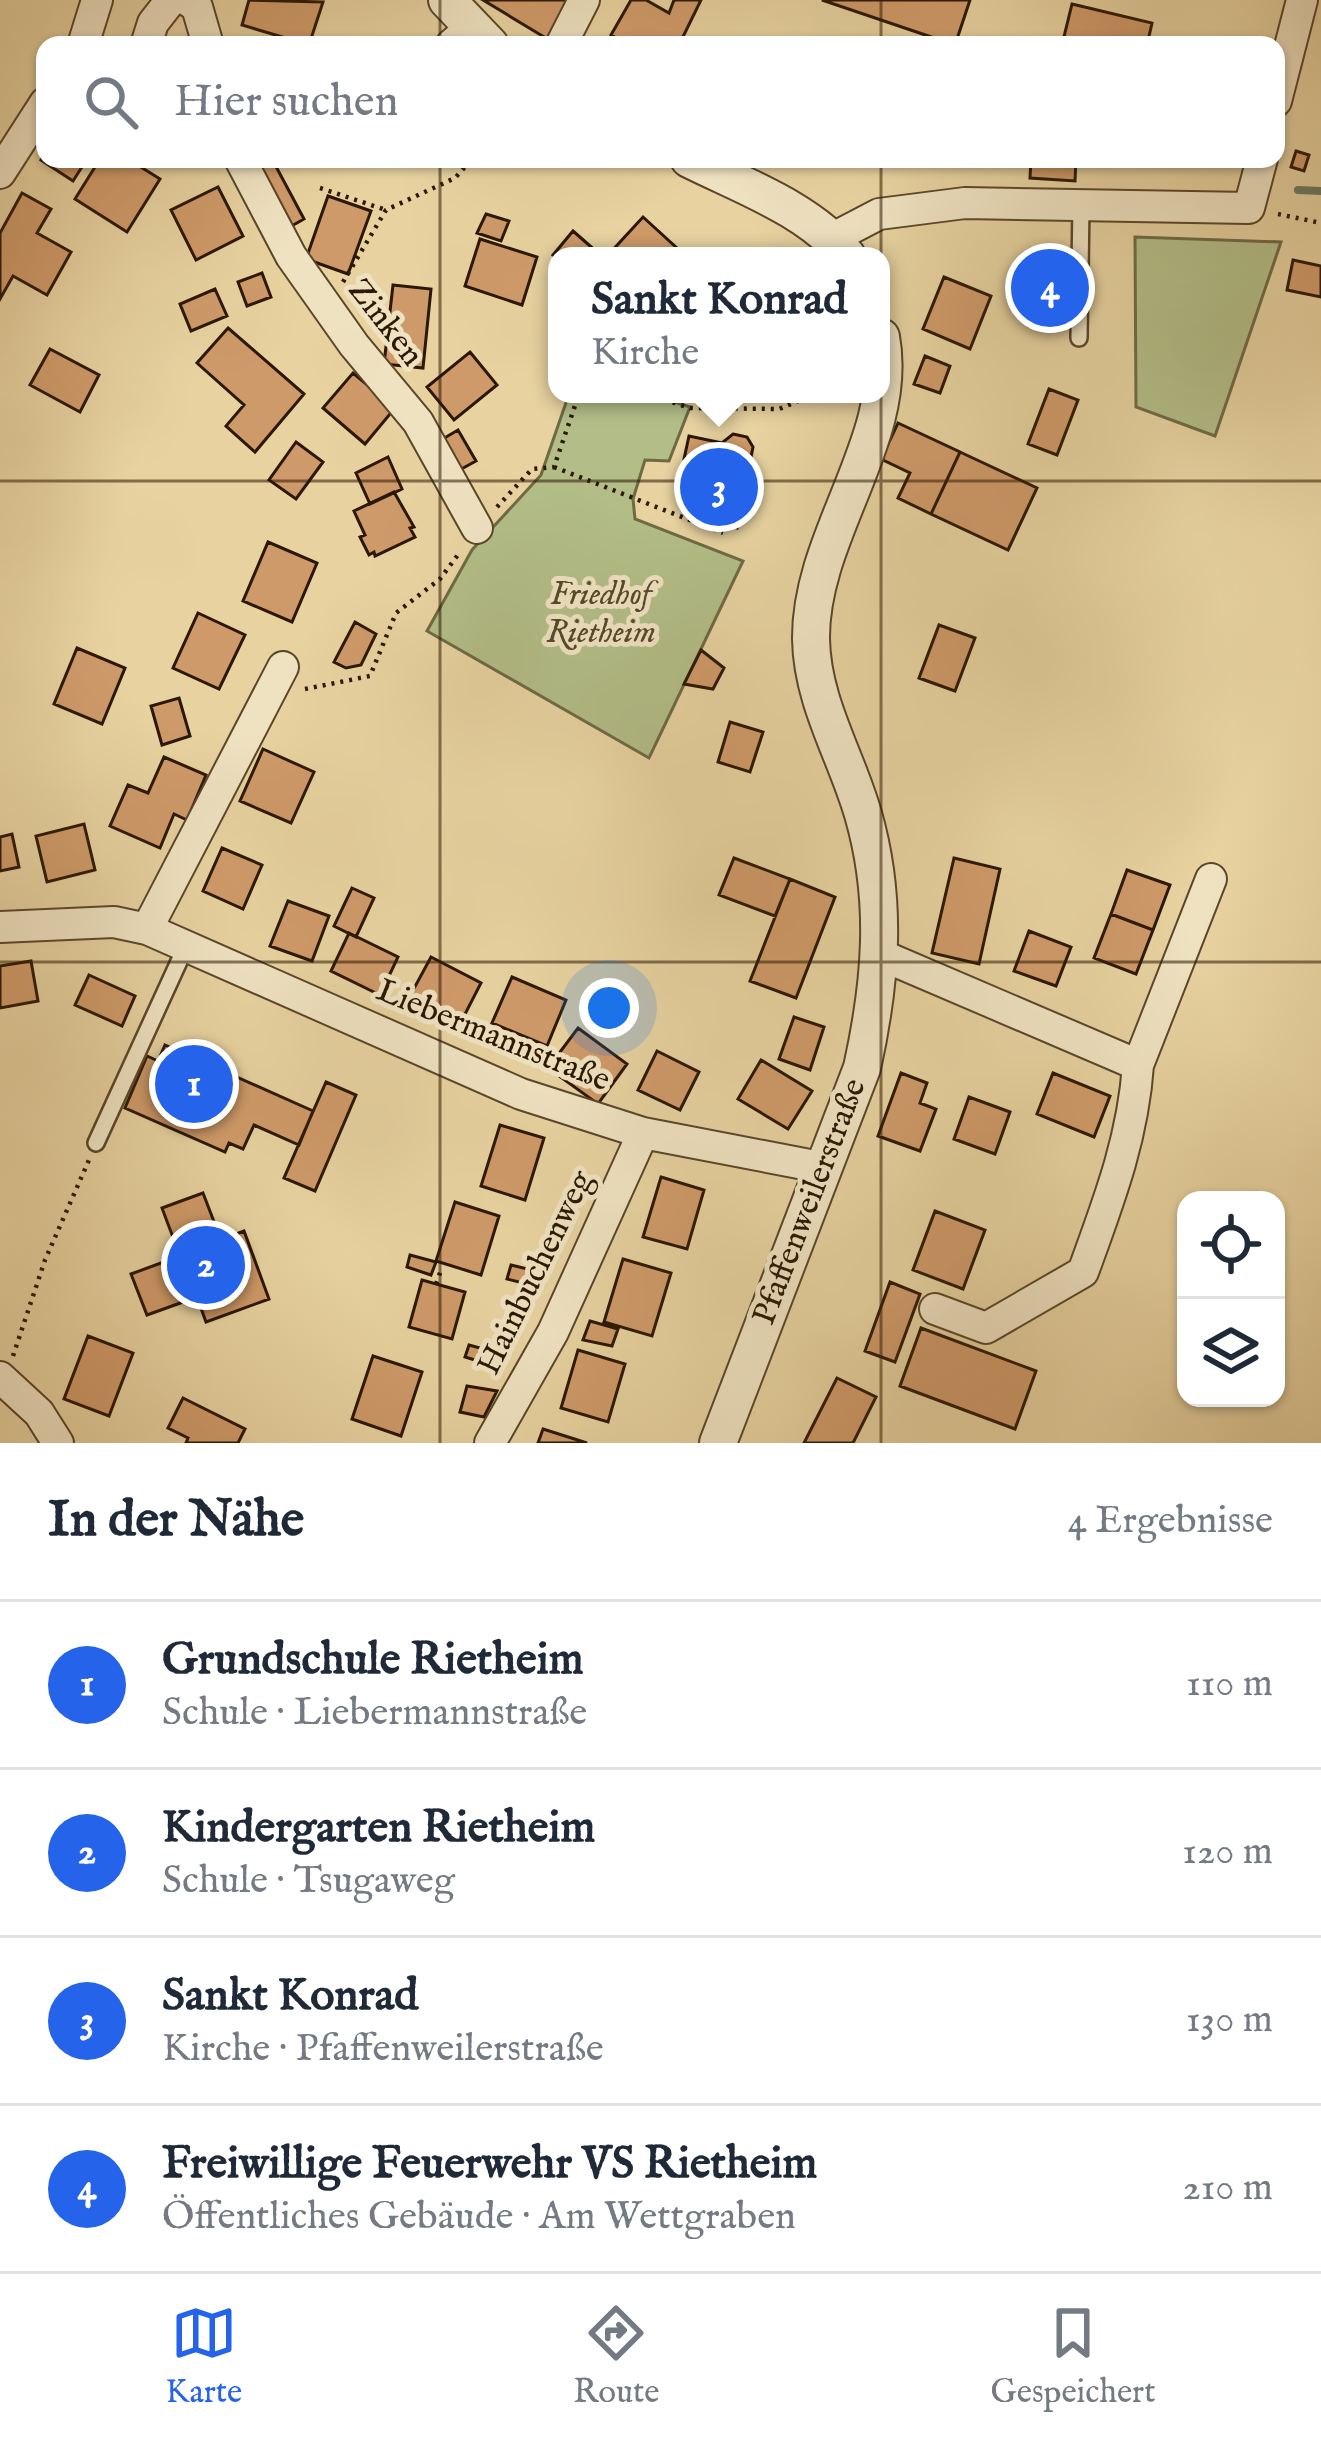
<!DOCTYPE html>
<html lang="de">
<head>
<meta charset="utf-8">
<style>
  :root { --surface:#fff; --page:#f6f6f7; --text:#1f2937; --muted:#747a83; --line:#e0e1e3; --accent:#2563eb }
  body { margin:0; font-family:"IM FELL English",serif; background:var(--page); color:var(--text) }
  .controls { position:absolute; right:36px; bottom:36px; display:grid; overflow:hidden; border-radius:24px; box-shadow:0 3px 9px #0004 }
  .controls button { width:108px; height:108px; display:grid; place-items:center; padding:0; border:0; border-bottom:3px solid var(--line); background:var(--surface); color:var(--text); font:60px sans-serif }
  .you { position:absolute; left:609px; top:1008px; width:42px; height:42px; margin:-30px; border:9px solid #fff; border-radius:50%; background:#1a73e8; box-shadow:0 0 0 18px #1a73e833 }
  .badge { display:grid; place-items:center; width:78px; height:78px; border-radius:50%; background:var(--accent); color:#fff; font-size:39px; font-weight:700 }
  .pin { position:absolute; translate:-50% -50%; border:6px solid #fff; box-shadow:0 3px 12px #0006 }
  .popup { position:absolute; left:548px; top:247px; width:342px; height:156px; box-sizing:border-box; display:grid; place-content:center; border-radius:24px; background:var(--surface); filter:drop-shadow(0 3px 9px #0005); font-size:39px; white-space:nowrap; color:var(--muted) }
  .popup b { font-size:45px; color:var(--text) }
  .popup::after { content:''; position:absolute; left:50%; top:100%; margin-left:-24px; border:24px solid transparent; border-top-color:var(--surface) }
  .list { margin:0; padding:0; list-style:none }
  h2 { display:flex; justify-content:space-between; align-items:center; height:156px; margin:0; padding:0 48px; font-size:51px }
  h2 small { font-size:39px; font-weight:400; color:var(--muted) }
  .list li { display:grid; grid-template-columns:78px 1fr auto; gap:36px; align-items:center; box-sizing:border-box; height:168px; padding:0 48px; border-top:3px solid var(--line) }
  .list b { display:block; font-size:45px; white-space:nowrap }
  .list p { margin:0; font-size:39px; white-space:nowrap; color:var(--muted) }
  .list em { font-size:39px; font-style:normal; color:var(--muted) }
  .icon { flex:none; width:66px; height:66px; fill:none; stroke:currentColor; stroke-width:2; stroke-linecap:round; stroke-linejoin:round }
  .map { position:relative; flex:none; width:1321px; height:1443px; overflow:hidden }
  .search { position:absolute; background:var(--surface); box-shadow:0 3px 9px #0004; left:36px; right:36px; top:36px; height:132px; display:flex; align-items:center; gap:30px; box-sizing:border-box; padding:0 42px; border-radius:24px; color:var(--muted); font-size:45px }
  .sheet { height:828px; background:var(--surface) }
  nav { display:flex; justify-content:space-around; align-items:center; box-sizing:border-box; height:168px; border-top:3px solid var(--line); background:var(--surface); font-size:33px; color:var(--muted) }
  nav a { display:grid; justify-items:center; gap:6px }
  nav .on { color:var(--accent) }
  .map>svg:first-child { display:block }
  .green { fill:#b2bd87; stroke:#6e6a44; stroke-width:3 }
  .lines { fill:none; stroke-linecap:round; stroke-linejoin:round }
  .stream { stroke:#6c7863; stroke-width:8 }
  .building { fill:#cf9a69; stroke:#2b1702; stroke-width:3 }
  .service-casing { stroke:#5a462a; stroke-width:20 }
  .minor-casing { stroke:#5a462a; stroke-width:34 }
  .tertiary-casing { stroke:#5a462a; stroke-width:40 }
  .path { stroke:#2b1702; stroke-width:4.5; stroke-dasharray:3 6; stroke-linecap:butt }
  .service { stroke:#efe2c1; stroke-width:15 }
  .minor { stroke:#efe2c1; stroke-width:30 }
  .tertiary { stroke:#efe2c1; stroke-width:36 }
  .grid { fill:none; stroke:#2b1702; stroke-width:3; stroke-opacity:0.55 }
  .labels { text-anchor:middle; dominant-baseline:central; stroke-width:10; stroke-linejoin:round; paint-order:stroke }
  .street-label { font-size:33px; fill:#2b1702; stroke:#efe2c1 }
  .park-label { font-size:33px; font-style:italic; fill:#54492a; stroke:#efe2c1 }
</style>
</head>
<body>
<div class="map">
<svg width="1321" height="1443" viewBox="0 0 1321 1443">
  <rect width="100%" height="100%" fill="#e7d2a0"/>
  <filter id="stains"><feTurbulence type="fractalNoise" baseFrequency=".00167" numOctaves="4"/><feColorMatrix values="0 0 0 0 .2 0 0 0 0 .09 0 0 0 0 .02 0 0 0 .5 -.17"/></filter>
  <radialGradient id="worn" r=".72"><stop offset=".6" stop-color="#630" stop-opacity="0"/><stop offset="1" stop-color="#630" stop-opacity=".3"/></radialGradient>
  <path class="green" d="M1135,237L1281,242L1215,436L1136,407Z
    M569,394H649L690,407L669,461L645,460L633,499L635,519L743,561L649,758L427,631L472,550L541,475Z"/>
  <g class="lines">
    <path class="stream" d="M1298,190L1321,191"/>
  </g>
  <path class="building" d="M249,0L323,2L309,45L242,25Z
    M483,0H580L554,43Z
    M631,0H646L669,13L674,0H701L679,45H629L611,35Z
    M822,0H970L955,45Z
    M1072,4L1152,23L1147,45H1062Z
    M1296,151L1309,155L1304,171L1291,167Z
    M45,153V159H87L73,181L41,160Z
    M100,159H128L160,179L127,232L75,199Z
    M263,159H272L304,219L288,228L253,165Z
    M1031,159H1076L1075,181L1030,178Z
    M218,187L243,236L196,260L171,210Z
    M22,193L51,209L37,233L71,252L47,295L13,276L0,299V233Z
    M328,196L371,211L348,274L306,259Z
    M486,214L509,221L501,241L477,233Z
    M643,217L678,249L671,256H611L609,254Z
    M573,231L597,252L594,256L557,258L553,255Z
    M480,239L537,257L522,305L465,286Z
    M1028,251H1071L1072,325L1029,326Z
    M1293,260L1321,266V297L1287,290Z
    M262,273L271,297L247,306L238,282Z
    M944,277L991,296L970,349L923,329Z
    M393,285L431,289L423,368L384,364Z
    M215,289L227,316L191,331L180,304Z
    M228,328L304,394L255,452L226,426L244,405L197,363Z
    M50,349L99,375L80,412L30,385Z
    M470,352L497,385L454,420L427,387Z
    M925,356L950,366L940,393L914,384Z
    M353,373L395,408L365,444L323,408Z
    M1049,389L1078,400L1057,455L1028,444Z
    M898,423L960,452L931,514L898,498L910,473L881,459Z
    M458,430L476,461L454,473L436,443Z
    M733,434L747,437L753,447L737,528L704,521L705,515L687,511L698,462L684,459L689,436L722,443Z
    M296,442L323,462L296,499L269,480Z
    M960,452L1037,488L1008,550L931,514Z
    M388,457L402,489L370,504L356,473Z
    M394,492L414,527L410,528L415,537L375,556L374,552L369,555L360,537L365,535L354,511Z
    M268,542L317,563L292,622L243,601Z
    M198,613L245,635L219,689L173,668Z
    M355,622L376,634L361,665L346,668L334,662Z
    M939,625L975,638L955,691L919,678Z
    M77,648L125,668L102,724L54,704Z
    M701,650L724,668L713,689L684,684Z
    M179,698L190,736L162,745L151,706Z
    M730,722L763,732L750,772L718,762Z
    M263,749L314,772L291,823L240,801Z
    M164,757L206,775L187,820L174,814L160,848L110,826L128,785L148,793Z
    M84,824L95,870L47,882L36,836Z
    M12,834L19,867L0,871V837Z
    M222,848L262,865L243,909L203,891Z
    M734,858L790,879L775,916L719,895Z
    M954,858L1000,869L979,964L932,953Z
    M1127,870L1170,885L1153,930L1111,914Z
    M790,879L835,897L796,998L750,981Z
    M352,888L374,898L356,937L334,926Z
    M288,901L329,916L312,961L270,946Z
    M1111,914L1153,930L1136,974L1094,958Z
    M1029,931L1071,947L1056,986L1014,971Z
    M349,933L398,957L380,995L331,971Z
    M431,957L481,983L462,1020L411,994Z
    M31,961L38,1001L0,1008V966Z
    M89,975L135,996L122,1026L75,1005Z
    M512,977L566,1000L547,1046L492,1023Z
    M794,1017L824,1027L810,1070L779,1059Z
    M578,1028L627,1064L598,1104L548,1068Z
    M165,1045L313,1111L299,1145L254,1125L243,1149L229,1143L225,1152L125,1108L147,1056L158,1061Z
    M657,1051L699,1072L680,1110L638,1090Z
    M761,1060L812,1091L788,1129L738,1099Z
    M901,1073L927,1083L920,1103L936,1109L920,1151L878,1136Z
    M1053,1073L1110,1096L1094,1137L1037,1114Z
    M326,1082L356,1095L315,1191L284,1178Z
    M969,1097L1010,1112L995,1154L954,1139Z
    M500,1125L544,1138L525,1200L481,1186Z
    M661,1177L704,1190L687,1249L643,1237Z
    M203,1193L221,1240L244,1231L269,1299L206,1322L197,1297L147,1315L131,1274L180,1256L162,1208Z
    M455,1202L499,1216L481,1275L436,1261Z
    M935,1211L985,1230L963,1289L913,1270Z
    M410,1255L436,1262L431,1275L407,1267Z
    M623,1259L671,1273L652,1336L604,1322Z
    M511,1265L540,1272L535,1286L507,1279Z
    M422,1280L465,1292L452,1339L409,1327Z
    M890,1282L920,1294L895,1362L865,1351Z
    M590,1321L618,1329L612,1346L583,1340Z
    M921,1328L1036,1371L1015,1429L900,1386Z
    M88,1336L133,1353L109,1416L64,1399Z
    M469,1345L491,1351L488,1364L465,1357Z
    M578,1350L625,1364L608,1422L561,1408Z
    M373,1356L422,1372L401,1436L352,1419Z
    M837,1378L876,1397L853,1443H804Z
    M467,1386L497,1391L484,1417L460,1412Z
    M183,1398L245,1429L238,1443H186L188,1438L168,1428Z
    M543,1429L587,1443H538Z"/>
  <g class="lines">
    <defs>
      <path id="service" d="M1079,338L1081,205
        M96,1143L187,944"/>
      <path id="minor" d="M187,0L197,7L208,45
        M83,45L97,0
        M146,45L153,23L171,0
        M451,45L471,28
        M561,45L584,0
        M1276,101L1302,0
        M240,159L291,256L354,345L418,422L477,528
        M0,173L45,103
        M833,238L879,214L965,203L1249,208L1262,159
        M0,927L114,922L147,929L521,1094L643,1133L825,1168
        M147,929L283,667
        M881,955L1138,1065C1133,1139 1108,1203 1083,1272L986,1328L935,1309
        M1138,1065L1211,879
        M0,1377L39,1413L58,1443
        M490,1443L553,1332L643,1133"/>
      <path id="tertiary" d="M447,0L490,45
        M689,159C743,186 809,209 847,256
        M718,1443L862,1068C881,982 888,900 863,814C846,755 812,702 811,639C810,534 900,439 881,337"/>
    </defs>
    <use href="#service" class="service-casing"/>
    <use href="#minor" class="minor-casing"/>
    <use href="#tertiary" class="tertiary-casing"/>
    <path class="path" d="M320,188L386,210
      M1278,214L1321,223
      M343,282L386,210L455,178L472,159
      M647,394L690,408L779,409L815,394
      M554,467L723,533
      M497,507L532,469L554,467L579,394
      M305,689L370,676L396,613L440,579L460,552
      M436,1284L441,1270
      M13,1356L45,1260L89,1160"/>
    <use href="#service" class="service"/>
    <use href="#minor" class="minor"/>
    <use href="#tertiary" class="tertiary"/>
  </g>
  <path class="grid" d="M440,0V45M881,0V45M440,159V1443M881,159V1443M0,481H1321M0,962H1321"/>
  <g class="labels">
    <g class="street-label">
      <text transform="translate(385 323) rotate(52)">Zinken</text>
      <text transform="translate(493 1036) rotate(22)">Liebermannstraße</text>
      <text transform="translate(810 1202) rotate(-69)">Pfaffenweilerstraße</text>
      <text transform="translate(536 1273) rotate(-64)">Hainbuchenweg</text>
    </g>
    <g class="park-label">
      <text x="601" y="595">Friedhof<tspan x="601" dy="38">Rietheim</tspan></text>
    </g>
  </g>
  <rect width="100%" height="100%" filter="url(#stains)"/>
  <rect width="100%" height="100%" fill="url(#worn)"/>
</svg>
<div class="controls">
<button><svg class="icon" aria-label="locate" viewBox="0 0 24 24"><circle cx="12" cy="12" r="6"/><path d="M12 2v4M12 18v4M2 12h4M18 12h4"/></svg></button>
<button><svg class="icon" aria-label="layers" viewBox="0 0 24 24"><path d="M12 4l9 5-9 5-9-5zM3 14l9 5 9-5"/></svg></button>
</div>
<div class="you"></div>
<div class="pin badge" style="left:194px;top:1084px">1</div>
<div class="pin badge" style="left:206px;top:1265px">2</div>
<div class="pin badge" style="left:719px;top:487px">3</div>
<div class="popup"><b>Sankt Konrad</b>Kirche</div>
<div class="pin badge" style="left:1050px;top:288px">4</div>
<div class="search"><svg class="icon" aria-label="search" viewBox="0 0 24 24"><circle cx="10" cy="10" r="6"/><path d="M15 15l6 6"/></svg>Hier suchen</div>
</div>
<section class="sheet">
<h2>In der Nähe<small>4 Ergebnisse</small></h2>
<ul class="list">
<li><span class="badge">1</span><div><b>Grundschule Rietheim</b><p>Schule · Liebermannstraße</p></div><em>110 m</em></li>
<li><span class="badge">2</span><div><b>Kindergarten Rietheim</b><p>Schule · Tsugaweg</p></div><em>120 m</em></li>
<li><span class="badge">3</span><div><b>Sankt Konrad</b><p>Kirche · Pfaffenweilerstraße</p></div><em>130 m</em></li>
<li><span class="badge">4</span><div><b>Freiwillige Feuerwehr VS Rietheim</b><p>Öffentliches Gebäude · Am Wettgraben</p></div><em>210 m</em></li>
</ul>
</section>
<nav>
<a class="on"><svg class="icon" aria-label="map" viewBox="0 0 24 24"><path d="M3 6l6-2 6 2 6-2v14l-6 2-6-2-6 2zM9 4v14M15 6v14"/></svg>Karte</a>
<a><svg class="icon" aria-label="directions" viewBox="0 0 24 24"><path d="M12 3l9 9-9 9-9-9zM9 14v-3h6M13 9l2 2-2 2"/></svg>Route</a>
<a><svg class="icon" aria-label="saved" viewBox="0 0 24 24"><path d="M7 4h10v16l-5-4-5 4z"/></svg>Gespeichert</a>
</nav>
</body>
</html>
